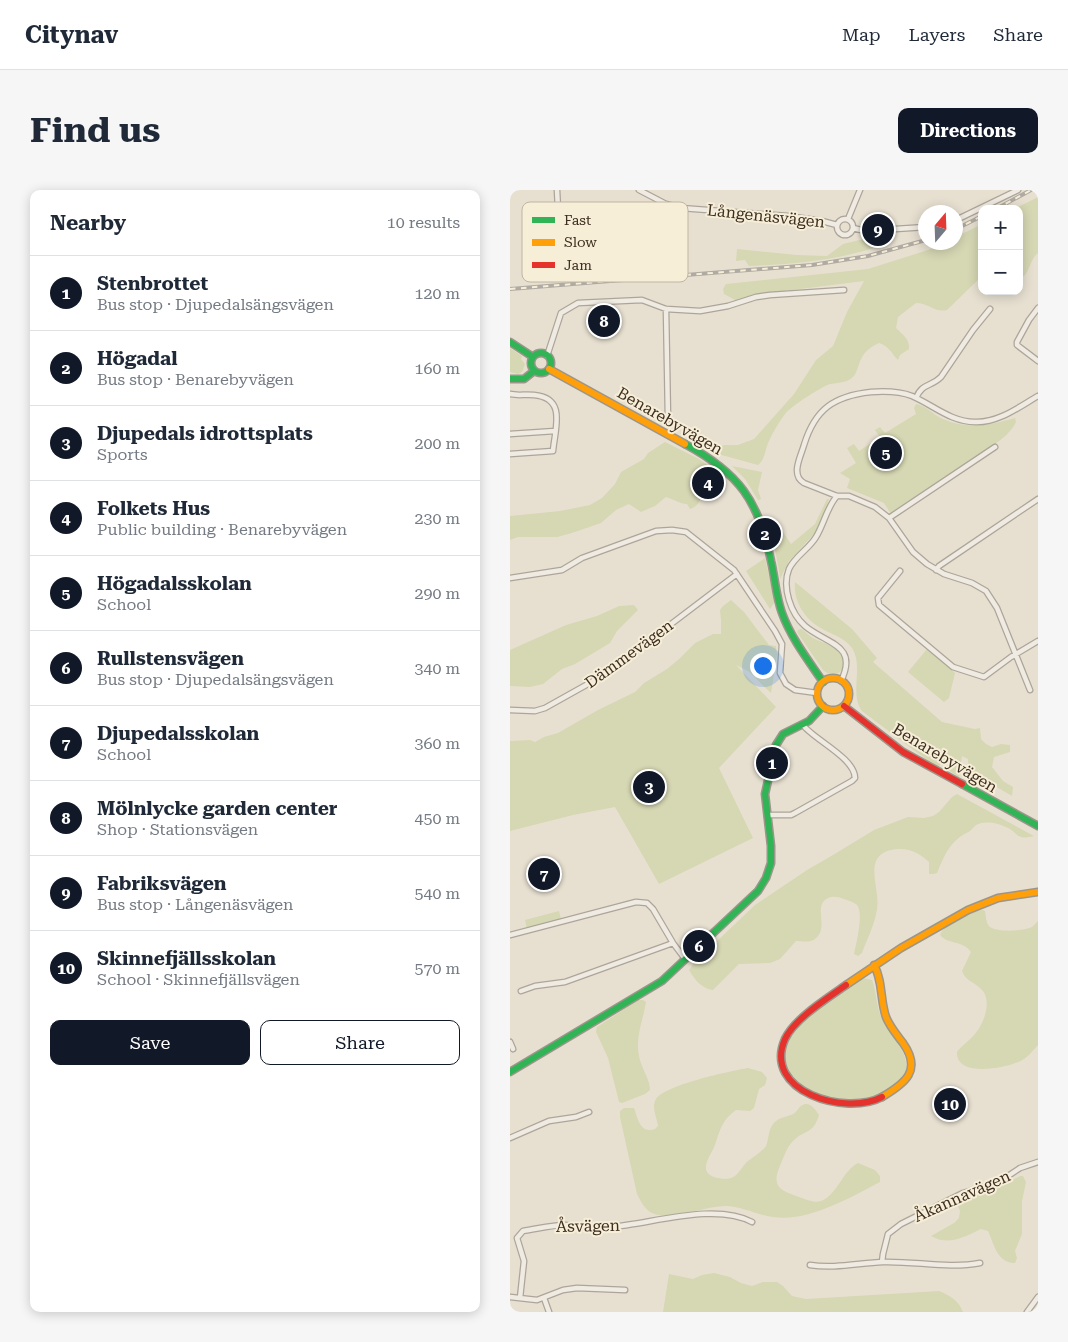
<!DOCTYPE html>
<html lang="en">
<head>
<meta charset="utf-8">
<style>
  :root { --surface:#fff; --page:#f6f6f7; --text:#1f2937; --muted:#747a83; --line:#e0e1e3; --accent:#111827 }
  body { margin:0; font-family:"Roboto Serif",serif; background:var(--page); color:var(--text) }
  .controls { position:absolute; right:15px; top:15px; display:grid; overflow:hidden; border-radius:10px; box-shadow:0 2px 12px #0003 }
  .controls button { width:45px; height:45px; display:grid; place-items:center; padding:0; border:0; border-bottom:1px solid var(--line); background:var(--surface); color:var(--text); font:25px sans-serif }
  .compass { position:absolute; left:408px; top:15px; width:45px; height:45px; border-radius:50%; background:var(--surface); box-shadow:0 2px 12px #0003; rotate:19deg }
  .you { position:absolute; left:252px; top:475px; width:18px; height:18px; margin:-12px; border:4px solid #fff; border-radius:50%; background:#1a73e8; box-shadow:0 0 0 8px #1a73e833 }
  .badge { display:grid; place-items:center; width:32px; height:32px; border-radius:50%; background:var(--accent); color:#fff; font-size:16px; font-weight:700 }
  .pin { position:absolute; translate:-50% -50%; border:2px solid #fff; box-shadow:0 1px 5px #0006 }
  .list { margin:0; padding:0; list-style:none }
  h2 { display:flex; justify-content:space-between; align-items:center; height:65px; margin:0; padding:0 20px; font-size:21px }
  h2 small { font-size:16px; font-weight:400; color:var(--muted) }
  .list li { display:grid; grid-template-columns:32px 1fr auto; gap:15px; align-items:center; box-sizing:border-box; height:75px; padding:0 20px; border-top:1px solid var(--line) }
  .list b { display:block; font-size:19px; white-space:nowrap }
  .list p { margin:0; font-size:16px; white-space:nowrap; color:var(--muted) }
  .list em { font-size:16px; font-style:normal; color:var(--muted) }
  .actions { display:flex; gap:10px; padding:15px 20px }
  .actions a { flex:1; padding:11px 0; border:1px solid var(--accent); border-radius:10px; text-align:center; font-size:18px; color:var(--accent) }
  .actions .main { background:var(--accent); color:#fff }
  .map { position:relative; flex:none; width:528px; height:1122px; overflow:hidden; border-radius:10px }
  header { display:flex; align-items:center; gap:30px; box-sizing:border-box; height:70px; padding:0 25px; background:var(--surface); border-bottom:1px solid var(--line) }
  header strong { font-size:24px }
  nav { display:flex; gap:28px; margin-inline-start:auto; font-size:18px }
  .intro { display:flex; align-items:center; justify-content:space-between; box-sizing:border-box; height:120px; padding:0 30px }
  h1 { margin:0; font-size:35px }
  .button { padding:12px 22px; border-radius:10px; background:var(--accent); color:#fff; font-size:18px; font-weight:700 }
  main { display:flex; gap:30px; padding:0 30px }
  aside { flex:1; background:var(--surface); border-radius:10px; box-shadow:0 2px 12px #0003 }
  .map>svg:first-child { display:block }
  .green { fill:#d6d7b3 }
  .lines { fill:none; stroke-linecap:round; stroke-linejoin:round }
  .street-casing { stroke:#ada599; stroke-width:7 }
  .fast-casing { stroke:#9c958a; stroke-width:9 }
  .slow-casing { stroke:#9c958a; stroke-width:9 }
  .jam-casing { stroke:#9c958a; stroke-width:9 }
  .street { stroke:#efebe3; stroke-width:4.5 }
  .fast { stroke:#30b455; stroke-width:6 }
  .slow { stroke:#ff9f0a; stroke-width:6 }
  .jam { stroke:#e5322d; stroke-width:6 }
  .rail-casing { stroke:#afaaa2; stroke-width:4 }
  .rail { stroke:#f7eed8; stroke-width:2; stroke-dasharray:5.5; stroke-linecap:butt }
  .labels { text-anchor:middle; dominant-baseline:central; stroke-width:4; stroke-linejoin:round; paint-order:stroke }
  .street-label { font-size:16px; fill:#3d2e20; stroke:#f7eed8 }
  .key { fill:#f7eed8; stroke:#bfb4a1; stroke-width:1 }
  .key-label { font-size:14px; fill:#3d2e20 }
</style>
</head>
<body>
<header>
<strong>Citynav</strong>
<nav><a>Map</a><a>Layers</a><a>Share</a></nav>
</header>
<div class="intro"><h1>Find us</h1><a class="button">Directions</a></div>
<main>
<aside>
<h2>Nearby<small>10 results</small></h2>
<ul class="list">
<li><span class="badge">1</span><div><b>Stenbrottet</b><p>Bus stop · Djupedalsängsvägen</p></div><em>120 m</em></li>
<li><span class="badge">2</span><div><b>Högadal</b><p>Bus stop · Benarebyvägen</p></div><em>160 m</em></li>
<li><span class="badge">3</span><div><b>Djupedals idrottsplats</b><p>Sports</p></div><em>200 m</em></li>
<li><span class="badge">4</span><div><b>Folkets Hus</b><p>Public building · Benarebyvägen</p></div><em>230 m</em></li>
<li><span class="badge">5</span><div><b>Högadalsskolan</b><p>School</p></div><em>290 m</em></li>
<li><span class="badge">6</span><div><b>Rullstensvägen</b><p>Bus stop · Djupedalsängsvägen</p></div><em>340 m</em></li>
<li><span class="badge">7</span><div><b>Djupedalsskolan</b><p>School</p></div><em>360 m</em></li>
<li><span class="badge">8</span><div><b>Mölnlycke garden center</b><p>Shop · Stationsvägen</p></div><em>450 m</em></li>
<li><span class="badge">9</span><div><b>Fabriksvägen</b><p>Bus stop · Långenäsvägen</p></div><em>540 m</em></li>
<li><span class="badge">10</span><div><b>Skinnefjällsskolan</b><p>School · Skinnefjällsvägen</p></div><em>570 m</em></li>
</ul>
<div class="actions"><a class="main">Save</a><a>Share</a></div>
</aside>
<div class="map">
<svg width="528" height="1122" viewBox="0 0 528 1122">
  <rect width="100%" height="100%" fill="#e7e0d1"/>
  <path class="green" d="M528,7V63C519,70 521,83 509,90V19H504Z
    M472,34V86L437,120C425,123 419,113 406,113L388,127L386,138C392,144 400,149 399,159L390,165L388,170C381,163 379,156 369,153C343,164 353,183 339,190C333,193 326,193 320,194C311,197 280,217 275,224C269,232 263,242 259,251C255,259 255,270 248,275L208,264L206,261L207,258L214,255H228L244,249L284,204L306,170L323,156L337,122L354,91L251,104L227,111L214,104L213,99L216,94L358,79L418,60L434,53L446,52V47Z
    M358,48L366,54L376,49V54C331,70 286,74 239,76L235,70L226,71L227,59L287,65L317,66L333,54Z
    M0,158L12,166L11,169L15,174L12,182L8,184L0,182Z
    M406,214C417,216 423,225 433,229C458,240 480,235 505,228L506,232C497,251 471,261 455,273C430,290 407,308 381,324L374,313L337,298L340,289L330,283L346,273L337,258L344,254L349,261L370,247L365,240L370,237L375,243L406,224L404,218Z
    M155,252L189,269L204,280L201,284L182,286L183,299L193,302C190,310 189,316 180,319L177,314C170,314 163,309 156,307L145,316L131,322L119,314L106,320L91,333L62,343L47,347H8L0,350V326L50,321L80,315L92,308L105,294L111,282L134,269L138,263Z
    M222,276L252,282L248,300L251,309L248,310L235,289Z
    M317,309H319L315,323L304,344L279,371L270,389C269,376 265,364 264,351C264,346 266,343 266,338L273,342L281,354L305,334Z
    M255,368L264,408V413L260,419L236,381Z
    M285,392L342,439L367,468L363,472L432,532L465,539L470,538L471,549L476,554L482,557L491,554L500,555V562L484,567L482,577L493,591L503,597L502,606L461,582L458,578V569L452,566L449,587L438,580L443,571H432L429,577L421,573L352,521C339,503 354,477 342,458C334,447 320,444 309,437C294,428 283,410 285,392Z
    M221,410L234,422L259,455L266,456L267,465L261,503L238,481L226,475L266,517L209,578L243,648L149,694L105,617L63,625L0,641V551L20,550L25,552L34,547L48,543L88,520L125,502L134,493L157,479L169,469L185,453L203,444H211V431L210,420L213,416Z
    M124,415L128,420L107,441L100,453L65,474L52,479L33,494L20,497L0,496V460L56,435L87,426L109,416Z
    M291,439C295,441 296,443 300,446C310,453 325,454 331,465C338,480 326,491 313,480L287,442L288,440Z
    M417,459L445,483L439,508L434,512L398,482Z
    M447,604L524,646C506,651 508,642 496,637C488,633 474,630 466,635C464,637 462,639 460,641C440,651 436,662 427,683L423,684H419V672C411,664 400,658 388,659C349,662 371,697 367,719C365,734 357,749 352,763L348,766L344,764C346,754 354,724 347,715C345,713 340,711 337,710C331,708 324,705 318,708C302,716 320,738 305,749C300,753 292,751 286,751L270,769L260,773L229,774L203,800C192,799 185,790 179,780L184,773L245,715L297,680L323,665L364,640L398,627L414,628L423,626L429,622L442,607Z
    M473,720L475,721C476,726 476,732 479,736C486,743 514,741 522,737C524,735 526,733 528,731V855C524,859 520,865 514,869C501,878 446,889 447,862C452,855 459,851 464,845C474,834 483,810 471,799C465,792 455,791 452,781L461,762C453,750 438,755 430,745C434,733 461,721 473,720Z
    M49,721L51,729L17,739L15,730Z
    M353,788L362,790C367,803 366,818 373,831C381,847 399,861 396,881C394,890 385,894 378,899C365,908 351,913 335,912C309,911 267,889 276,858C282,834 332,799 353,788Z
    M128,810H133L136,812C133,831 125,847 129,866C131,878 140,889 140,900L135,904L112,913L109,912L98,868L86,842L87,837Z
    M238,878L252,882L257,888L255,895L249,899L244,918L240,921L226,920C213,929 210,939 205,955C201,966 185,983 208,988C228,992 227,981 238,971C244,966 252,962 256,956C259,949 258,940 263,934C268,927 277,927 283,924C287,922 288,918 291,916C299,910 305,919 309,925C303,945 295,939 283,951C277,957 275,964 272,971C260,997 268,1000 292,1008C299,1011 308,1014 315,1009C329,1000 333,981 348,973L365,980L370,986V992C339,1008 299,1032 263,1027C247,1025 231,1016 215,1016C194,1016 158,1033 140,1022C134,1018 130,1010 127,1004L110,927V921L114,918H124C128,929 130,944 145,939L148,936C147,928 141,917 146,909C155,895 220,881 238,878Z
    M510,986H513L516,992L512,1011V1044L505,1061L507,1068L505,1073C487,1073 484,1054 478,1041L471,1039C455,1047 438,1056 421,1046L444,1033L449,1028L450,1021L448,1016C452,1006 473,1000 483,1004L484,1000Z
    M204,1083L220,1087L231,1093L242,1096L253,1092H267L273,1096L282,1106L296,1109L429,1101C441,1106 448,1110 453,1122H153L159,1084L183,1089L192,1085Z"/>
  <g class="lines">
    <defs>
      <path id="street" d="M47,0L51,76L58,77L143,71
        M129,0L156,14L171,18L278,26L312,31L327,35
        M327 37a8 8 0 1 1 16 0a8 8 0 1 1-16 0Z
        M338,29L350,0
        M446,30L508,0
        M343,38L355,41L416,37
        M528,118L519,130L507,152V155L528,171
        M156,119L158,229
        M37,166L51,123L68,113L132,110L156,119L190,121L218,116L246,107L260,105L334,100
        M0,204C8,206 15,204 24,205C57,208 45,238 43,261L0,264
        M406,208C412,193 421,197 431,187L463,140L480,119
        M0,244L45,241
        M327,306L294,293C280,285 291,266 294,255C305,219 324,206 361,202C375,201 389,201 402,206C423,215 441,232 465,232C488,233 509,217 528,206
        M327,306H339L365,317L379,328L403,362L417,374L434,384L462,393L476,401L487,418L520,500
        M327,306C317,317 314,334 306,347C299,359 285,366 279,379C275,389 276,400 279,410C282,420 287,429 295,436C316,454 349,454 331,491
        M379,328L485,257
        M426,380L429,376L528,309
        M390,381L368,408L369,415L443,477L474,487L501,467L528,451
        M0,388L52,380L72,368L146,341L162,340L176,342L224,380L265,441L272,454L270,483L276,494L285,500L307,503
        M0,520L25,521L35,518L94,485L227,384
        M257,625H281L285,623L342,591L345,588C345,568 303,549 293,535
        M0,745L126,712L137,713L143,719L163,753L175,769
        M11,801L25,796L55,792L163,753
        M0,852L3,859
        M0,948L39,931L66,927L79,922
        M372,1072L373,1064L378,1044L391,1034L453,1003L489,992L510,978L528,972
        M300,1075C324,1079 349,1073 373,1072C406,1071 438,1079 470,1073
        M0,1107L27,1110L53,1100L67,1098L115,1100
        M10,1108L14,1071L7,1048L13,1041C27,1039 41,1035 55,1035C70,1036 85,1039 101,1037C141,1034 205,1012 242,1032
        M34,1108L39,1122
        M517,1122L528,1107"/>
      <path id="fast" d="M0,152L23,167
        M21 173a10 10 0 1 1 20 0a10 10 0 1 1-20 0Z
        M0,189H14L24,181
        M175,254C229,283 249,311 261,371C265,388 266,407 272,423C281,448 298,470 313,492
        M452,594L528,636
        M0,882L152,791L248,701L256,688L261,673V656L255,604L266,555L273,544L299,531L313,516"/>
      <path id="slow" d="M39,179L175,254
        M307 504a16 16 0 1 1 32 0a16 16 0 1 1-32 0Z
        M364,775C373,791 370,810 376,827C380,837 387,845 393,853C412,880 396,893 372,907
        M336,795L391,758L458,720L488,708L528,702"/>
      <path id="jam" d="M334,516L393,562L452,594
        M336,795C318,808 285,828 275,849C252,902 336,926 372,907"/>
    </defs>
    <use href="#street" class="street-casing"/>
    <use href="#fast" class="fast-casing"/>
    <use href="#slow" class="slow-casing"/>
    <use href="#jam" class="jam-casing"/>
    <use href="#street" class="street"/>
    <use href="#fast" class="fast"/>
    <use href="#slow" class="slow"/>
    <use href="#jam" class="jam"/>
    <defs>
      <path id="rail" d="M486,19L521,0
        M446,39L472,26
        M0,99L302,75L358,66L416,50"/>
    </defs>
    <use href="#rail" class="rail-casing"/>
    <use href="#rail" class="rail"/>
  </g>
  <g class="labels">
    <g class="street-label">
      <text transform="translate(256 26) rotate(6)">Långenäsvägen</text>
      <text transform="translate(160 231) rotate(30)">Benarebyvägen</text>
      <text transform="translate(119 464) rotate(-36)">Dämmevägen</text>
      <text transform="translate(435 568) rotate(31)">Benarebyvägen</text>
      <text transform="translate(452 1006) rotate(-24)">Åkannavägen</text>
      <text transform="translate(78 1036) rotate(-1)">Åsvägen</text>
    </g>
  </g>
  <rect x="12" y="12" width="166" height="80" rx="8" class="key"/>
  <rect x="22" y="27" width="23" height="6" fill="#30b455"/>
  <rect x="22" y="49" width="23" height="7" fill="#ff9f0a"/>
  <rect x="22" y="72" width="23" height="6" fill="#e5322d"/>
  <g class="key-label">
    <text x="54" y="35">Fast</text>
    <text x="54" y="57">Slow</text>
    <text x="54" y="80">Jam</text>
  </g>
</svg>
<div class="controls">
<button>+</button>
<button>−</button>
</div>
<svg class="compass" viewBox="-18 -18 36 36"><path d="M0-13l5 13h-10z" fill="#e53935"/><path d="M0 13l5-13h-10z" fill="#747a83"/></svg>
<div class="you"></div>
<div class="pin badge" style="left:262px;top:573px">1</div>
<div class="pin badge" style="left:255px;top:344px">2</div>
<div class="pin badge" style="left:139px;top:597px">3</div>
<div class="pin badge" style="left:198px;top:293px">4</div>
<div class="pin badge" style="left:376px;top:263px">5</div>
<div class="pin badge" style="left:189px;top:756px">6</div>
<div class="pin badge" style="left:34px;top:684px">7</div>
<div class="pin badge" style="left:94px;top:131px">8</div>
<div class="pin badge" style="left:368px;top:40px">9</div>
<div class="pin badge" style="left:440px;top:914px">10</div>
</div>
</main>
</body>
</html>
